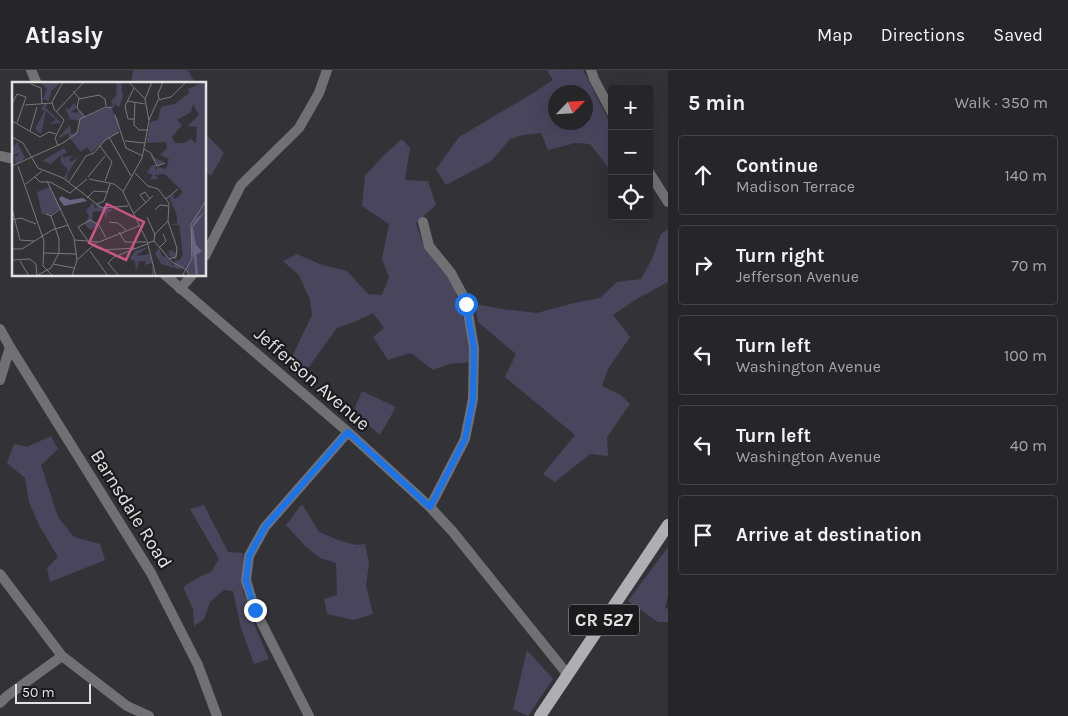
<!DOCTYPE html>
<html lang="en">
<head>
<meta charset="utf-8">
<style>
  :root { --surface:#262629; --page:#2e2e31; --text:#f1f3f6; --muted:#a4a5a8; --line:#424346 }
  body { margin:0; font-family:Karla,sans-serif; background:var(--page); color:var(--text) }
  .controls { position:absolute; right:15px; top:15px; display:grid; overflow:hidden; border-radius:5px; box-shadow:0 5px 20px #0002 }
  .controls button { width:45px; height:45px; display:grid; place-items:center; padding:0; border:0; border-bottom:1px solid var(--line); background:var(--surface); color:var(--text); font:25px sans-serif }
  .compass { position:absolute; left:548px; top:15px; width:45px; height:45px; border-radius:50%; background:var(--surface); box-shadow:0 5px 20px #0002; rotate:65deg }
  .scale { position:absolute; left:15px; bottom:12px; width:76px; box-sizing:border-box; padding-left:5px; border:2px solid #e2e2e4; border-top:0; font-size:14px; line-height:18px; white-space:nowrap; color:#e2e2e4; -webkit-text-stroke:4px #1b1b1d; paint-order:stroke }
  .stop { position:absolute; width:15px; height:15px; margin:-11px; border:4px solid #1a73e8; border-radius:50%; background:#fff }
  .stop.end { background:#1a73e8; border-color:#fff; box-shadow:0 1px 5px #0008 }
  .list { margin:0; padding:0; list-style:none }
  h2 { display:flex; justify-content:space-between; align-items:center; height:65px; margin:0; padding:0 20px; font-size:21px }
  h2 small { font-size:16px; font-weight:400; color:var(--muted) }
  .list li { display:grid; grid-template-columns:32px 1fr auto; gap:15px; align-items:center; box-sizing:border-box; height:80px; margin:0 10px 10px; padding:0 10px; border:1px solid var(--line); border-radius:5px }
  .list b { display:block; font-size:19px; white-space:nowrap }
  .list p { margin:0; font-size:16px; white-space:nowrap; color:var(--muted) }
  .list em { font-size:16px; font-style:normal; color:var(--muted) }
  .icon { flex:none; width:28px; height:28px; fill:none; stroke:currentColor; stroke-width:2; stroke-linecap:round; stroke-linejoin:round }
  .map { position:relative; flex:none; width:668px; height:646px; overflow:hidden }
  header { display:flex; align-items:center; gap:30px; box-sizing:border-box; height:70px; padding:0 25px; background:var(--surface); border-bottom:1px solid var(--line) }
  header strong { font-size:24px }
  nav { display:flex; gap:28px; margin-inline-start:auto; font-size:18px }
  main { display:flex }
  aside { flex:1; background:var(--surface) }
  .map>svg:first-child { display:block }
  .green { fill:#49455d; fill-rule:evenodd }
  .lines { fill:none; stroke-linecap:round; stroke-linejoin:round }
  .minor { stroke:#717173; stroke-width:10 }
  .major { stroke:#afaeb2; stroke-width:12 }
  .route { stroke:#1a73e8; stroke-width:6 }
  .labels { text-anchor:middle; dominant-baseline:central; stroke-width:4.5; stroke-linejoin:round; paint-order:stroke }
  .shield { fill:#1b1b1d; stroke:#a6a6a8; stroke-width:1 }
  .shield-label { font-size:18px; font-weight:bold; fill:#e2e2e4 }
  .street-label { font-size:19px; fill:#e2e2e4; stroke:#1b1b1d }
  .inset-river { fill:none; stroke:#696482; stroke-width:2.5 }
  .inset-road { fill:none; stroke:#79797c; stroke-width:1 }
  .view { fill:#cc5584; fill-opacity:0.15; stroke:#cc5584; stroke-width:2.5 }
  .inset-edge { fill:none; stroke:#e2e2e4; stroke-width:2.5 }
</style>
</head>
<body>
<header>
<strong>Atlasly</strong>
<nav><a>Map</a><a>Directions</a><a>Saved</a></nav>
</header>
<main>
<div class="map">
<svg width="668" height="646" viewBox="0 0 668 646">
  <rect width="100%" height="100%" fill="#333337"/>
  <path class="green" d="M133,0H188L196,14H131Z
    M547,0H583L612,57V102L590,74L575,73L548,80L541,63L523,65L510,69L491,91L446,115L436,99L459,67L535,22L553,10ZM556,22H586V52H556Z
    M205,63L224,83L211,106L205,102Z
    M402,69L410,78L405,110L428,111L436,135L416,153L422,172L451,206L465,254L472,292L449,294L433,300L411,283L388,290L373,267L384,258L373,243L354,252L337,258L302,306L289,293L312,245L310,230L299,205L283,191L297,184L322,195L347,201L368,224L382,225L389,207L382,189L389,154L362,136L365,106L383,86Z
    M668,159V212L635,230L613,245L630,267L608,299L602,316L621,325L630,334L607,367L608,386L590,384L555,412L543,404L575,365L505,307L516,284L478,252L475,234L502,239L537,243L574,233L600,228L617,212L641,209L652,189L661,164Z
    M362,321L396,337L380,365L353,342Z
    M51,366L58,379L41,395L58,447L74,467L100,474L105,490L50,512L47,498L58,487L39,455L29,432L25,408L7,393L14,374L27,377Z
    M302,434L319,462L338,470L356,475L365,474L369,493L366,516L373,544L354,550L327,544L324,529L337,525L336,493L320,488L305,476L286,455Z
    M204,435L228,482L243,483V521L257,561L269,589L254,594L241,558L233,521L224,520L210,532L204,549L194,556L193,539L183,517L199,507L211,502L219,489L190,439Z
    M668,477V526L665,538L668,539V552H658L628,531Z
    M527,580L553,609L528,646L513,639Z"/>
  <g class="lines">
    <path class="minor" d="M31,0L37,14
      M591,0L594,9L612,43
      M0,86L14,89
      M649,102L668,132
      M423,152L429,176L451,203L466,231L474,278L473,329L465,369L430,437
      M205,186L241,115L299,58L319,23L327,0
      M165,205L348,362L430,437L453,462L568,605
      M180,219L192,205
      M0,259L10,277L151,503L198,595L217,646
      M0,310L10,277
      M0,504L62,586L127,636L149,646
      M0,633L7,626L62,586
      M309,646L255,540L246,510L249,486L265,457L348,362"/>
    <path class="major" d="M540,646L668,455"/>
  </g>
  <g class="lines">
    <path class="route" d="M255,540L246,510L249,486L265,457L348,362L430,437L465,369L473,329L474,278L466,234"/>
  </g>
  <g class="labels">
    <rect class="shield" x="569" y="534.5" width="70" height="31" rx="4"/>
    <g class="shield-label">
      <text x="604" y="550">CR 527</text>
    </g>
    <g class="street-label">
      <text transform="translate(312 309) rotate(41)">Jefferson Avenue</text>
      <text transform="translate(131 439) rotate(58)">Barnsdale Road</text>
    </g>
  </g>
  <g transform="translate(12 12)">
    <rect width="194" height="194" fill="#333337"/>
    <path d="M28,0H49L39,9L37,19L31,17L35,7ZM105,0H109L111,15L107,25L103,22L100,28L106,38L107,51L96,56L79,71L75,65L69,70L57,55V51L45,57L58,43L59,52L66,50L67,39L58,37L53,26L57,27L62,21L65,25L59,30L65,31L67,28L73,35L101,23L99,19L104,14ZM191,0H194V194H178L174,185L167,187L149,182L143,171L147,166L150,174L155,175L161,184L164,178L153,171L158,173L156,169L159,168L164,171L166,165L164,178L167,179L171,173L167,143H159L165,141V134L157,115L163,112L161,116L164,117L171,110L153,92L142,93L147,96L138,98L141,92H137L134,88L137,89L139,84L145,82L137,73L152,80L143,86V89L146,85L154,87L157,77L148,73L155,66L154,60L134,61L138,40L146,38L149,25L163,22L177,11L176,7ZM181,22L187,33L175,44L185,45L184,61L179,57L172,61H163L160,55L170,43L165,38L179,30ZM32,22H35L33,25L49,41L38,42L44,38L34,29L29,52L23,47L33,28H29ZM5,60L13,76L4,83L2,74L5,75L7,71L1,73L0,61L2,65ZM52,66L55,71L51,72V76L62,73L57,77L59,80L67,74L55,92L56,99L52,96L56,87L49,81V73L39,82L30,79ZM38,105L48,125L39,133L30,132L25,110ZM81,120L83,126H85L83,122L101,128L95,131L94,138L92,129L81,130L80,139L86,143L78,148L73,142L77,134L74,129ZM136,165L124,174L138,172L143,192L140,194V181L132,183L134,179H127L124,189L123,179L118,177L123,169Z" fill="#49455d" fill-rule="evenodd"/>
    <path d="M49,114L58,118L71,116L75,119L52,124L47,117ZM194,129L181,145L184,163L190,169L181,175L179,147L183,138Z" fill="#696482"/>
    <path class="inset-river" d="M183,172L185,194"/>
    <path class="inset-road" d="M117,0L133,17M140,0L133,17L137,39L130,76L111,110L135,159L144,194M19,2L29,6L30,22M61,9L67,16L65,26L73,35M67,17L87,13L93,17L94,24M147,17L146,12L151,0M115,19L133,22M123,20L122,43L127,48H136M0,22L5,12L14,15L5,41M13,23L40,21M44,30L72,0M103,33L114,66L131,74M122,37H116L113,24L122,6M137,38L146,18L159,15L174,0M0,39L28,55L37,50L44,52M18,49L25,25M0,55L11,61L26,86L51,96L90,126L116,124M97,55L119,94M113,59L133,61M46,64L43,56L52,38L42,27L40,20L51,0M88,64L100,80L93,99M132,67L139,71L145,84L153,81M0,84L51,61L65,51L68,37L94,25L99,26M6,84L32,159L31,184L41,194M123,91L136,104L146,107L157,121L156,139L143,152L142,159M23,95L28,100H38L58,111L75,97M76,95L93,74M77,97L102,102L111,109M35,99L62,156L65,178M57,100L74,74L82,71L93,58L107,50M14,102L30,89M75,116L82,109L95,110M154,117L166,107M134,121L128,113L133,110L138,117M85,122L92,119L98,102M0,127L8,158L22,159M143,128L148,123L156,124M34,132L39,134L49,126M121,132L141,114M135,135L143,153M0,138L9,136L24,142M78,138L87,143L94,156M156,139L165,166L164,175L157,177M97,140L106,141L114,148M107,150L113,160H134M63,158L87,160L127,144M76,159L66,145L78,138M136,161L142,159L160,180L175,188L177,194M81,164L90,168L123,166M147,166L154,159L151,152M0,167H10L40,148L56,143M78,169L96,194M32,171L64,172M102,175L135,162M102,175L96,181L107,194M0,178L18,177L24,182L25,194M8,179L17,194M41,182L62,186M24,194L39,186L47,171V157L39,134M60,194L65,178L85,160M170,194L180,177L179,142L194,119"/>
    <path class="view" d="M95,122L132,140L114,178L77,161Z"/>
    <rect width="194" height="194" class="inset-edge"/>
  </g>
</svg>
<div class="controls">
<button>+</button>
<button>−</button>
<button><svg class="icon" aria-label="locate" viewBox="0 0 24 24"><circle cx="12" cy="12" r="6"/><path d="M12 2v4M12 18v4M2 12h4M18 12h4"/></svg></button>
</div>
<svg class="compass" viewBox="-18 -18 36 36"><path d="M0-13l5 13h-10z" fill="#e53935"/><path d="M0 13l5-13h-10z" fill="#a4a5a8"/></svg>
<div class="scale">50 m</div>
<div class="stop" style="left:466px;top:234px"></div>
<div class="stop end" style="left:255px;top:540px"></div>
</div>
<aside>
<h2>5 min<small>Walk · 350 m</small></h2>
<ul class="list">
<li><svg class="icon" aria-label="ahead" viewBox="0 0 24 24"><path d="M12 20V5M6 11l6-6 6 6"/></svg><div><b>Continue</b><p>Madison Terrace</p></div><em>140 m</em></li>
<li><svg class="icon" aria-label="right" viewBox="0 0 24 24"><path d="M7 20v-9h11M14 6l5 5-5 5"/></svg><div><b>Turn right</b><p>Jefferson Avenue</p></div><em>70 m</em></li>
<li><svg class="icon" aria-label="left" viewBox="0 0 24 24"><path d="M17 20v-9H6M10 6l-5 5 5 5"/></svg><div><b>Turn left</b><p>Washington Avenue</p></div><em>100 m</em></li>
<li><svg class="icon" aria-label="left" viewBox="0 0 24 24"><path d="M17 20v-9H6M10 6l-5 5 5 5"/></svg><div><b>Turn left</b><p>Washington Avenue</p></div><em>40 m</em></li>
<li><svg class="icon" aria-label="arrive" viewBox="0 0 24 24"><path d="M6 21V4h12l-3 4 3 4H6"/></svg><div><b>Arrive at destination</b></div></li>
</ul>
</aside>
</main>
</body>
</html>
